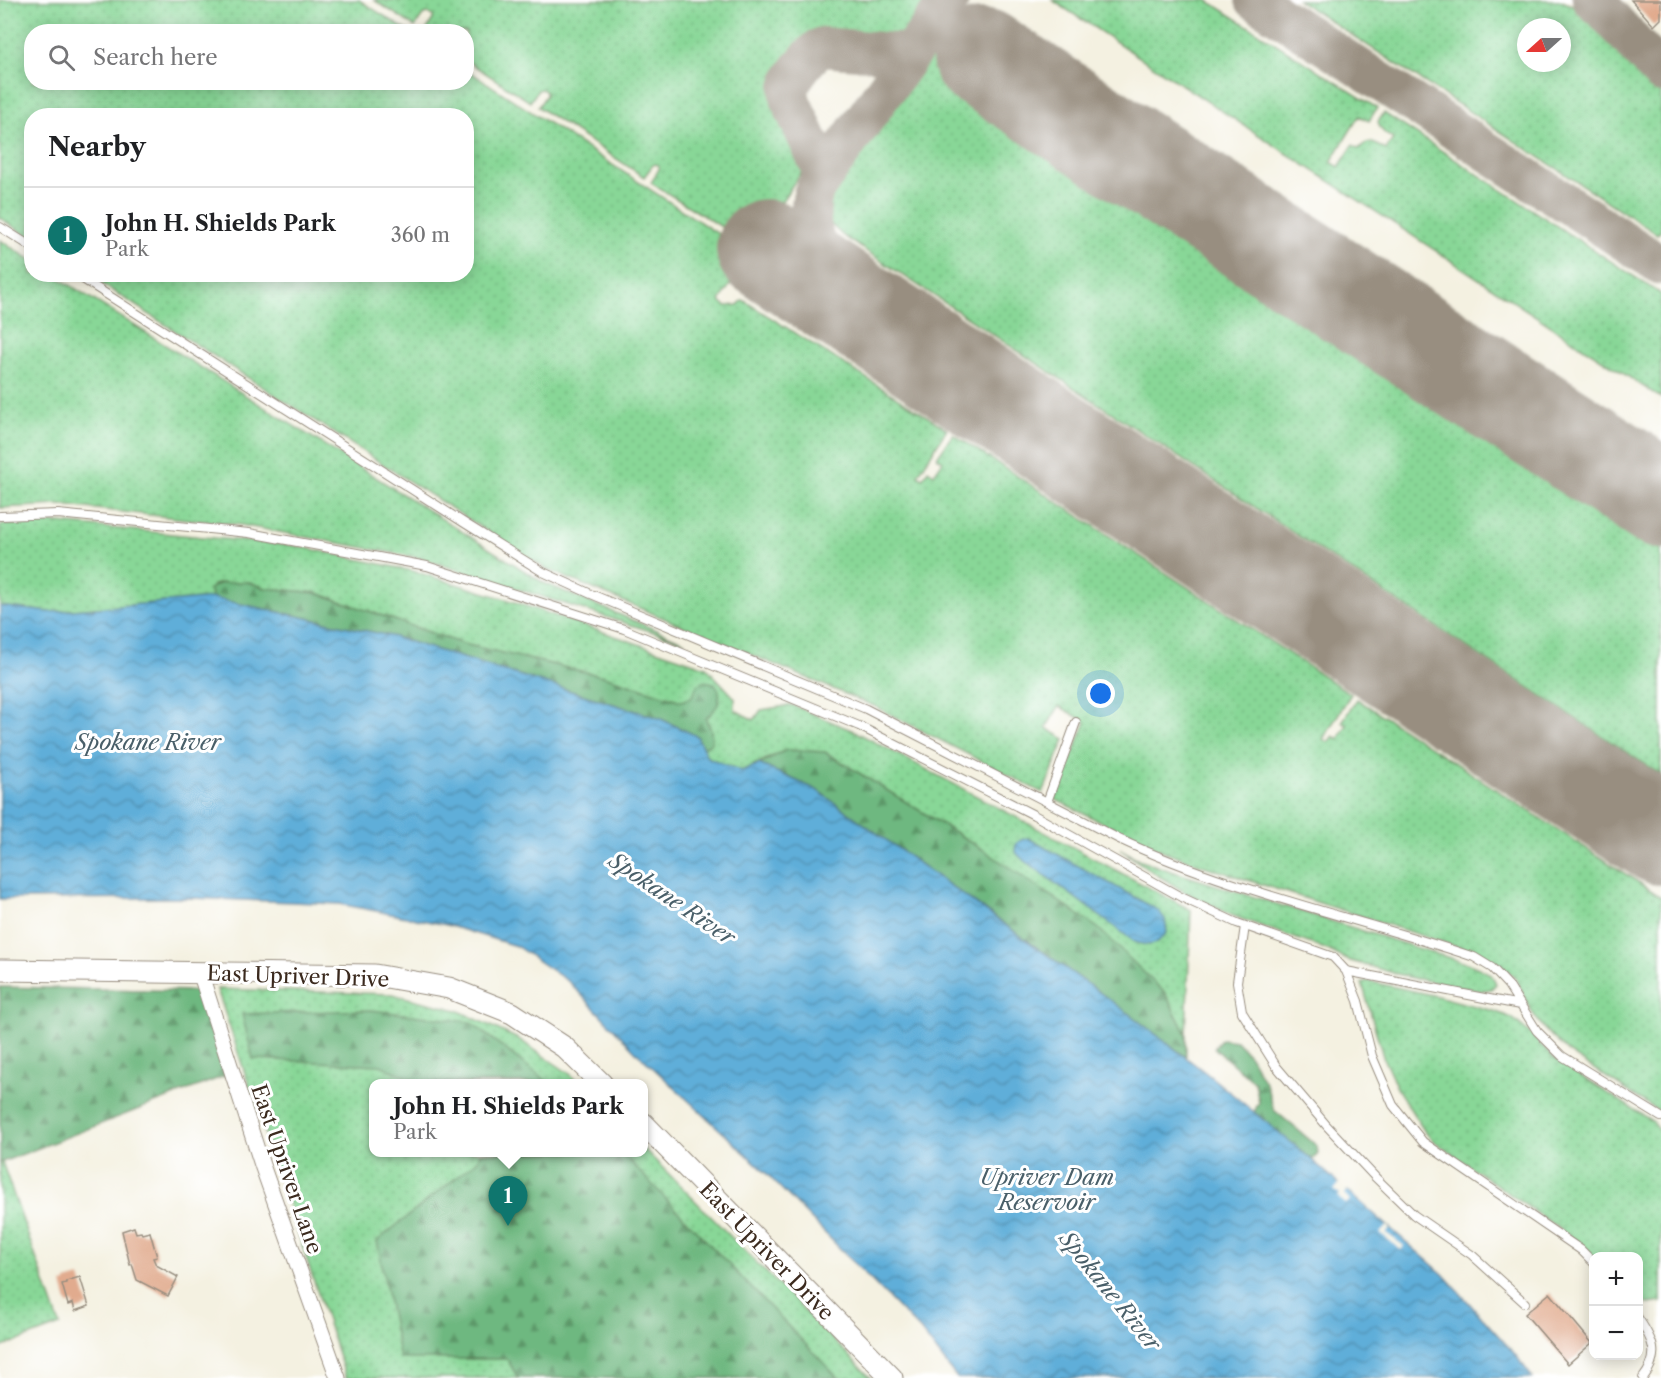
<!DOCTYPE html>
<html lang="en">
<head>
<meta charset="utf-8">
<style>
  :root { --surface:#fff; --page:#f6f6f6; --text:#202124; --muted:#757577; --line:#e0e0e0; --accent:#0f766e }
  body { margin:0; font-family:"Libre Caslon Text",serif; background:var(--page); color:var(--text) }
  .controls { position:absolute; right:18px; bottom:18px; display:grid; overflow:hidden; border-radius:12px; box-shadow:0 3px 15px #0003 }
  .controls button { width:54px; height:54px; display:grid; place-items:center; padding:0; border:0; border-bottom:2px solid var(--line); background:var(--surface); color:var(--text); font:30px sans-serif }
  .compass { position:absolute; left:1517px; top:18px; width:54px; height:54px; border-radius:50%; background:var(--surface); box-shadow:0 3px 15px #0003; rotate:249deg }
  .you { position:absolute; left:1101px; top:694px; width:21px; height:21px; margin:-15px; border:4px solid #fff; border-radius:50%; background:#1a73e8; box-shadow:0 0 0 9px #1a73e833 }
  .badge { display:grid; place-items:center; width:39px; height:39px; border-radius:50%; background:var(--accent); color:#fff; font-size:20px; font-weight:700 }
  .pin { position:absolute; translate:-50% -50px; filter:drop-shadow(0 2px 3px #0008) }
  .pin::after { content:''; position:absolute; top:32px; width:21px; height:18px; background:inherit; clip-path:polygon(0 0,100% 0,50% 100%) }
  .popup { position:absolute; left:369px; top:1079px; width:279px; height:78px; box-sizing:border-box; display:grid; place-content:center; border-radius:12px; background:var(--surface); filter:drop-shadow(0 2px 4px #0005); font-size:20px; white-space:nowrap; color:var(--muted) }
  .popup b { font-size:22px; color:var(--text) }
  .popup::after { content:''; position:absolute; left:50%; top:100%; margin-left:-12px; border:12px solid transparent; border-top-color:var(--surface) }
  .list { margin:0; padding:0; list-style:none }
  h2 { display:flex; justify-content:space-between; align-items:center; height:78px; margin:0; padding:0 24px; font-size:26px }
  h2 small { font-size:20px; font-weight:400; color:var(--muted) }
  .list li { display:grid; grid-template-columns:39px 1fr auto; gap:18px; align-items:center; box-sizing:border-box; height:96px; padding:0 24px; border-top:2px solid var(--line) }
  .list b { display:block; font-size:22px; white-space:nowrap }
  .list p { margin:0; font-size:20px; white-space:nowrap; color:var(--muted) }
  .list em { font-size:20px; font-style:normal; color:var(--muted) }
  .icon { flex:none; width:33px; height:33px; fill:none; stroke:currentColor; stroke-width:2; stroke-linecap:round; stroke-linejoin:round }
  .map { position:relative; flex:none; width:1661px; height:1378px; overflow:hidden }
  .search { position:absolute; background:var(--surface); box-shadow:0 3px 15px #0003; left:24px; top:24px; width:450px; height:66px; display:flex; align-items:center; gap:15px; box-sizing:border-box; padding:0 21px; border-radius:24px; color:var(--muted); font-size:22px }
  .panel { position:absolute; background:var(--surface); box-shadow:0 3px 15px #0003; left:24px; top:108px; width:450px; height:174px; border-radius:24px }
  .map>svg:first-child { display:block }
  .green { fill:url(#green-dots); stroke:#62805a; stroke-width:1.5; fill-rule:evenodd }
  .forest { fill:url(#forest-firs); stroke:#54714f; stroke-width:1.5 }
  .water { fill:url(#water-waves); stroke:#4d6c7c; stroke-width:1.5 }
  .pier { fill:#f4f1e1 }
  .lines { fill:none; stroke-linecap:round; stroke-linejoin:round }
  .taxiway { stroke:#988e80; stroke-width:40 }
  .runway { stroke:#988e80; stroke-width:100 }
  .building { fill:#e1ab8e }
  .service-casing { stroke:#988e80; stroke-width:10 }
  .minor-casing { stroke:#988e80; stroke-width:17 }
  .secondary-casing { stroke:#988e80; stroke-width:23 }
  .service { stroke:#fff; stroke-width:8 }
  .minor { stroke:#fff; stroke-width:15 }
  .secondary { stroke:#fff; stroke-width:21 }
  .labels { text-anchor:middle; dominant-baseline:central; stroke-width:6; stroke-linejoin:round; paint-order:stroke }
  .street-label { font-size:21px; fill:#3b2a1e; stroke:#fff }
  .water-label { font-size:22px; font-style:italic; fill:#495f69; stroke:#fff }
</style>
</head>
<body>
<div class="map">
<svg width="1661" height="1378" viewBox="0 0 1661 1378">
  <defs>
    <pattern id="green-dots" width="8" height="8" patternUnits="userSpaceOnUse" patternTransform="scale(1.5)"><rect width="8" height="8" fill="#88d797"/><path d="M2 2h.1M6 6h.1" fill="none" stroke="#76b982" stroke-width="1.8" stroke-linecap="round"/></pattern>
    <pattern id="forest-firs" width="22" height="20" patternUnits="userSpaceOnUse" patternTransform="scale(1.5)"><rect width="22" height="20" fill="#6eb880"/><path d="M5 1l3.5 6h-7zM16 11l3.5 6h-7z" fill="#5c9668"/></pattern>
    <pattern id="water-waves" width="16" height="10" patternUnits="userSpaceOnUse" patternTransform="scale(1.5)"><rect width="16" height="10" fill="#5faed9"/><path d="M0 5q4-4 8 0t8 0" fill="none" stroke="#508eaf"/></pattern>
  </defs>
  <rect width="100%" height="100%" fill="#fff"/>
  <filter id="ink" filterUnits="userSpaceOnUse"><feTurbulence type="fractalNoise" baseFrequency=".0167" numOctaves="2"/><feDisplacementMap in="SourceGraphic" scale="12" xChannelSelector="R" yChannelSelector="G"/><feConvolveMatrix kernelMatrix="1 2 1 2 8 2 1 2 1" color-interpolation-filters="sRGB"/></filter>
  <filter id="wash" filterUnits="userSpaceOnUse"><feTurbulence type="fractalNoise" baseFrequency=".008" numOctaves="4" result="noise"/><feDisplacementMap in="SourceGraphic" scale="24" xChannelSelector="R" yChannelSelector="G"/><feGaussianBlur stdDeviation="1.35" result="paint"/><feColorMatrix in="noise" values="0 0 0 0 0 0 0 0 0 0 0 0 0 0 0 0 0 1.4 0 .05"/><feComposite in="paint" operator="in"/></filter>
  <g filter="url(#wash)">
    <rect width="100%" height="100%" fill="#f4f1e1"/>
    <path class="green" d="M0,0H359L408,31L32,32V82H466L467,70L749,254L720,301L726,306L738,305L743,300L947,429L918,475L923,478L928,470L934,474L943,461L937,457L953,434L1351,694L1323,739L1328,742L1333,736L1338,739L1347,725L1342,722L1357,699L1661,897V1113L1568,1052L1544,1029L1532,1012L1516,978L1499,964L1476,953L1201,865L1150,846L1054,799L1086,722L1059,706L1046,728L1065,739L1043,793L874,706L546,569L88,275L466,274V116H32L31,238L0,218Z
      M374,0H935L905,42L812,34L772,89L806,165L752,246L651,183L659,169V166L655,164L652,166L644,177L538,107L546,95V92L542,89L538,90L530,102L467,61L466,32L426,31L433,19V16L428,13L424,14L415,27Z
      M1052,0H1207L1377,108L1369,121L1359,116L1331,162L1339,167L1353,145L1359,149C1369,137 1374,144 1386,150L1393,139C1386,134 1380,131 1378,122L1384,113L1661,294V398Z
      M1298,0H1559L1585,10L1596,18L1661,89V231L1657,234ZM1526,27H1562V63H1526Z
      M972,15H983L1661,458V775L842,235C825,219 821,215 829,191L947,25C955,18 962,16 972,15Z
      M0,240L31,260L32,274L54,275L544,583L685,642L420,558L241,525L59,505L0,508Z
      M59,523L297,546L413,571L506,599L706,667L735,698V710L754,720L761,710L792,705L856,732L1191,910L1186,1034L1165,993L982,849L825,752L786,750L741,771L707,757L703,748L707,746L711,730L706,719L710,713L694,695L689,700L681,701L607,677L463,644L317,593L265,588L248,582L220,583L213,585L210,594L213,598L49,612L0,606V525Z
      M1120,849L1142,861L1171,871L1469,964C1480,969 1493,972 1496,984L1491,989L1480,991L1408,977L1347,960L1328,950L1231,915L1185,892L1157,875Z
      M1367,981L1437,996L1494,1011L1512,1018L1531,1034L1554,1059L1652,1121L1661,1132V1302L1649,1304L1639,1302L1638,1256L1593,1257L1585,1247L1434,1141L1425,1132L1398,1090L1384,1060L1362,983Z
      M217,989L392,994L457,1010L520,1040L570,1074L579,1083L373,1084V1152H643V1148L871,1378H346Z
      M2,1162L60,1325L0,1348V1163Z"/>
    <path class="forest" d="M248,582L265,588L317,593L463,644L607,677L681,701C692,699 694,695 697,685C713,676 723,688 718,704C715,710 710,714 706,719L711,730L712,742L703,748L697,736L659,718L391,636L213,598L209,590C217,580 236,583 248,582Z
      M786,750L825,752L982,849L1098,928L1165,993L1186,1034V1057L1120,1007L815,789L759,764Z
      M0,987L200,991L227,1075L0,1163Z
      M371,1010L470,1022L549,1083H421L380,1065L253,1059L242,1014Z
      M1222,1039L1236,1041L1250,1056L1266,1084L1274,1110L1317,1146L1318,1154L1312,1160L1254,1112L1259,1102L1255,1083L1214,1048Z
      M480,1153H622L838,1378H518L507,1359H400L377,1241L478,1160Z"/>
    <path class="water" d="M213,598L391,636L659,718L697,736L707,757L741,771L759,764L815,789L1120,1007L1205,1072L1297,1147L1443,1274L1514,1353L1533,1378H957L921,1331L760,1167L636,1052L569,982L516,946L447,925L340,904L192,898L0,899V606L49,612Z
      M1028,838L1158,910L1165,919L1167,932C1156,946 1151,947 1135,942L1020,857L1015,851L1016,844L1021,840Z"/>
    <path class="pier" d="M1341,1182L1349,1188L1344,1194L1350,1200L1346,1204L1338,1197L1340,1194L1334,1190Z
      M1387,1226L1390,1228L1386,1233L1404,1246L1401,1250L1380,1233Z"/>
    <g class="lines">
      <path class="taxiway" d="M1255,0L1661,265
        M1592,0L1604,10L1661,73
        M819,183L822,170L791,102C790,97 789,92 790,87C793,75 812,52 822,47L895,53H904L915,47
        M834,294C823,267 804,225 813,195C814,191 817,186 819,183L949,0"/>
      <path class="runway" d="M982,58L1661,499
        M766,249L1661,835"/>
    </g>
    <g id="blocks">
      <path class="building" d="M1631,0H1661V19L1654,26Z
        M134,1227L136,1233L141,1232L142,1234L150,1232L157,1257L153,1258L156,1265L178,1277L168,1296L137,1280L132,1264L130,1265L122,1231Z
        M80,1277L89,1306L75,1311L73,1303L68,1305L62,1284L66,1283V1281Z
        M1550,1293L1592,1343L1568,1364L1525,1314Z"/>
    </g>
  </g>
  <g filter="url(#ink)">
    <use href="#blocks" fill-opacity="0" stroke="#988e80" stroke-width="1.5"/>
    <g class="lines">
      <defs>
        <path id="service" d="M0,227L32,247
          M75,274L466,524L543,572L591,594L866,709L1119,839C1232,892 1356,917 1474,957L1492,968L1508,985L1537,1031L1562,1056L1661,1117
          M0,516L58,514L249,533L427,566L624,629L859,726L1034,815L1181,897L1237,923L1333,957L1346,971L1358,1001L1372,1056L1393,1105L1423,1142L1581,1250L1594,1263
          M1047,802L1076,722
          M1245,926L1237,982L1242,1012L1276,1066L1327,1126L1375,1177L1414,1215L1472,1255L1525,1303
          M1346,971L1520,1005
          M1638,1318C1653,1340 1661,1355 1643,1378"/>
        <path id="minor" d="M200,972L262,1165L338,1378"/>
        <path id="secondary" d="M0,970L375,975L449,988L512,1013L564,1047L602,1084
          M643,1123L892,1378"/>
      </defs>
      <use href="#service" class="service-casing"/>
      <use href="#minor" class="minor-casing"/>
      <use href="#secondary" class="secondary-casing"/>
      <use href="#service" class="service"/>
      <use href="#minor" class="minor"/>
      <use href="#secondary" class="secondary"/>
    </g>
  </g>
  <g class="labels">
    <g class="street-label">
      <text transform="translate(298 976) rotate(2)">East Upriver Drive</text>
      <text transform="translate(287 1169) rotate(71)">East Upriver Lane</text>
      <text transform="translate(767 1251) rotate(46)">East Upriver Drive</text>
    </g>
    <g class="water-label">
      <text x="148" y="742">Spokane River</text>
      <text transform="translate(672 899) rotate(34)">Spokane River</text>
      <text x="1047" y="1177">Upriver Dam<tspan x="1047" dy="25">Reservoir</tspan></text>
      <text transform="translate(1110 1291) rotate(51)">Spokane River</text>
    </g>
  </g>
</svg>
<div class="controls">
<button>+</button>
<button>−</button>
</div>
<svg class="compass" viewBox="-18 -18 36 36"><path d="M0-13l5 13h-10z" fill="#e53935"/><path d="M0 13l5-13h-10z" fill="#757577"/></svg>
<div class="you"></div>
<div class="pin badge" style="left:508px;top:1226px">1</div>
<div class="popup"><b>John H. Shields Park</b>Park</div>
<div class="search"><svg class="icon" aria-label="search" viewBox="0 0 24 24"><circle cx="10" cy="10" r="6"/><path d="M15 15l6 6"/></svg>Search here</div>
<section class="panel">
<h2>Nearby<small></small></h2>
<ul class="list">
<li><span class="badge">1</span><div><b>John H. Shields Park</b><p>Park</p></div><em>360 m</em></li>
</ul>
</section>
</div>
</body>
</html>
